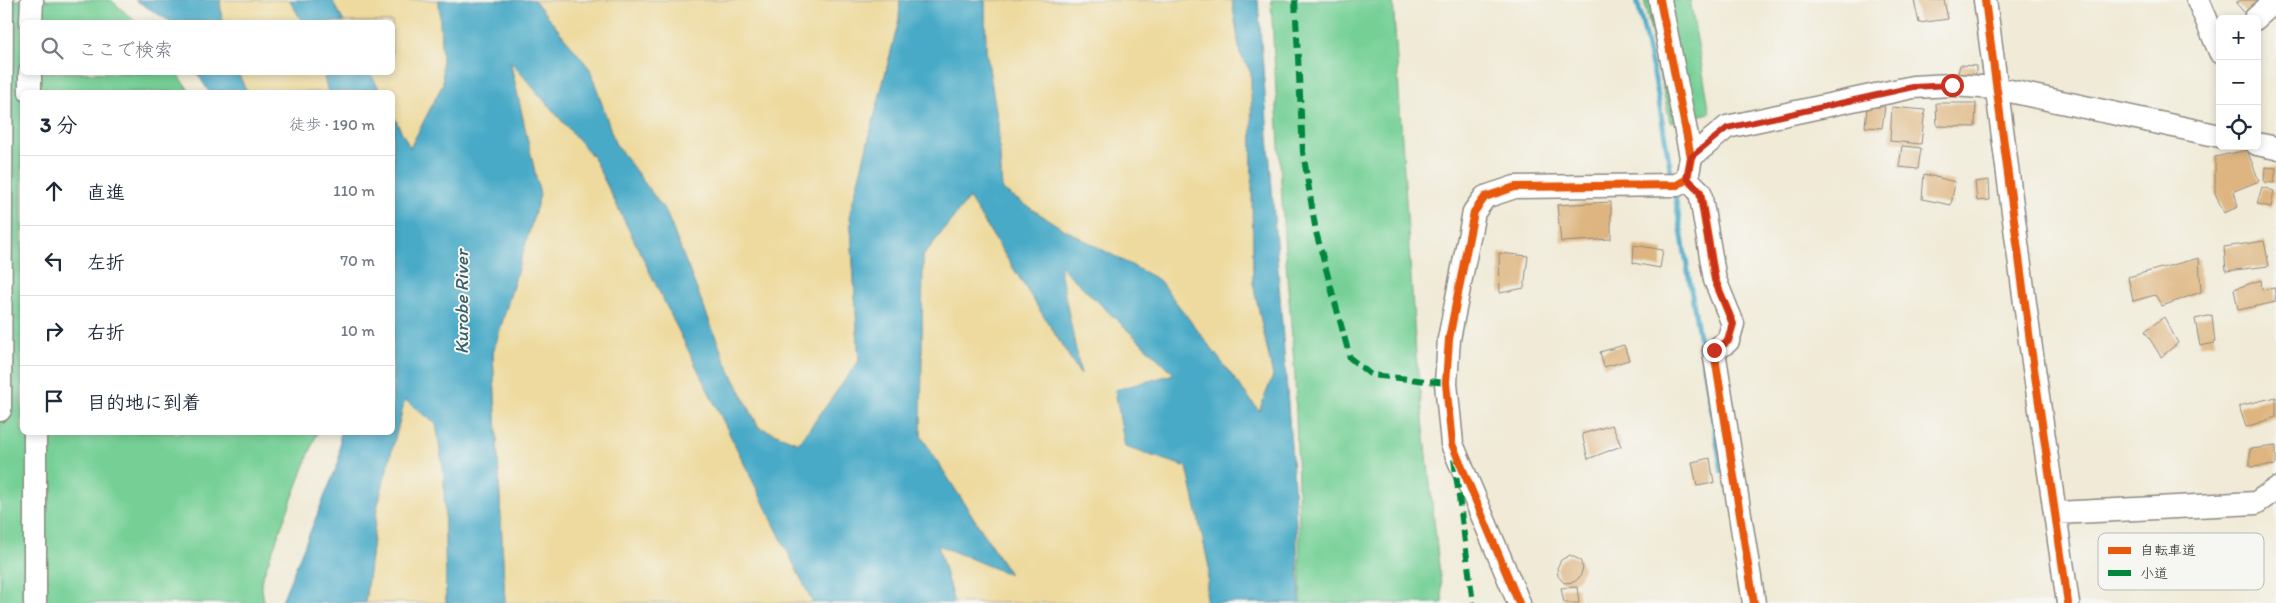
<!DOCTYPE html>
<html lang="ja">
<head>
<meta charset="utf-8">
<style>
  :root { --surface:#fff; --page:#f6f6f7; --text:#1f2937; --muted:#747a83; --line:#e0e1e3 }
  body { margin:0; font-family:Itim,"Klee One",sans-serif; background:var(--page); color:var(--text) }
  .controls { position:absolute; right:15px; top:15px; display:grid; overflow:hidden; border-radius:8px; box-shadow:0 2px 8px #0003 }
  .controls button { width:45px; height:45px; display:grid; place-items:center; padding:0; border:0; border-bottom:1px solid var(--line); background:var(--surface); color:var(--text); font:25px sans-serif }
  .stop { position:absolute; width:15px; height:15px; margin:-11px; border:4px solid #c8321e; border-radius:50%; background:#fff }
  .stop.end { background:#c8321e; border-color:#fff; box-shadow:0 1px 5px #0008 }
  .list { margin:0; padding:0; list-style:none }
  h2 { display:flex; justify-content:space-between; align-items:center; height:65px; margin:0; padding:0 20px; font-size:21px }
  h2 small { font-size:16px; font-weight:400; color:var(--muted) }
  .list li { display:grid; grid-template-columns:32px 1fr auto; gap:15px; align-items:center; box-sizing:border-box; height:70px; padding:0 20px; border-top:1px solid var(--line) }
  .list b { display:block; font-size:19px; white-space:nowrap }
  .list em { font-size:16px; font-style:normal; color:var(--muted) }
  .icon { flex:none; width:28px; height:28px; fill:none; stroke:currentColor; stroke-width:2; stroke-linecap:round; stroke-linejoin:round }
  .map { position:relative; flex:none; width:2276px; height:603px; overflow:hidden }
  .search { position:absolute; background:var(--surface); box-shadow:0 2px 8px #0003; left:20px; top:20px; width:375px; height:55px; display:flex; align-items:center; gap:12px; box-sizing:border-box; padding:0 18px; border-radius:8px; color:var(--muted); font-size:19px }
  .panel { position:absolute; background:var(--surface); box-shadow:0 2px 8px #0003; left:20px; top:90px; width:375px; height:345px; border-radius:8px }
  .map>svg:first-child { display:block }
  .green { fill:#76d096; stroke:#507e60 }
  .sand { fill:#eeda9e; stroke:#8c8264 }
  .water { fill:#48aac7; stroke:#3a6a79 }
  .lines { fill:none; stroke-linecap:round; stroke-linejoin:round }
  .stream { stroke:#48aac7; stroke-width:5 }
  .building { fill:#deb580 }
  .minor-casing { stroke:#8e8a80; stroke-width:25 }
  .minor { stroke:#fff; stroke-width:22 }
  .quiet { stroke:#00873e; stroke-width:6; stroke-dasharray:12 6; stroke-linecap:butt }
  .cycleway-casing { stroke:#f6f6f2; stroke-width:11 }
  .cycleway { stroke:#e8590c; stroke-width:8 }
  .route { stroke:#c8321e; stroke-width:6 }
  .labels { text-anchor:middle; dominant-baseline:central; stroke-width:4; stroke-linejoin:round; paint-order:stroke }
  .water-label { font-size:19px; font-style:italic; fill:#375e69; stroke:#f6f6f2 }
  .key { fill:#f6f6f2; stroke:#b9b9b6; stroke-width:1 }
  .key-label { font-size:14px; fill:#2b2b2b }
</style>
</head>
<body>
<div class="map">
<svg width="2276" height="603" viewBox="0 0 2276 603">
  <rect width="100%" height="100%" fill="#f6f6f2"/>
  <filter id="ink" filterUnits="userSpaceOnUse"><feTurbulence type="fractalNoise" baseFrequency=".02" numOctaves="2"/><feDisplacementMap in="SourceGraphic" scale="10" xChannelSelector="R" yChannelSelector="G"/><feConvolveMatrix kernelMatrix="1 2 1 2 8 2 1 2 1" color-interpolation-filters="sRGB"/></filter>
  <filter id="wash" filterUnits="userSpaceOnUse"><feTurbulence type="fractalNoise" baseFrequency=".0096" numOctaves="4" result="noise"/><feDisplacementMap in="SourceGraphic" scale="20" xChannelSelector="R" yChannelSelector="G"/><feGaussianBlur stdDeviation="1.12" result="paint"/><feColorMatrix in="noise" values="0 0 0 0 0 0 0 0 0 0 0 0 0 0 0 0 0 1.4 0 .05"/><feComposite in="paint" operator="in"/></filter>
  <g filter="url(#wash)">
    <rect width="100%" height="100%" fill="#f0ead6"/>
    <path class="green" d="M0,0H111L136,22H22V72L177,73L190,92H22V432L317,433L261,581L264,603H0Z
      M1271,0H1393L1416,355L1443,603H1301L1295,376L1284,237Z
      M1644,0H1690L1710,113L1670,122Z"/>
    <path class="sand" d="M220,0H290L302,22H222Z
      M332,0H439L443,84L410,148L393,115L392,92H381L370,73L392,72V22H344Z
      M534,0H900L899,20L850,213L859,361L799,443L759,427L726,363L666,212L615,143L590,69Z
      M985,0H1232L1240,53L1251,73L1253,283L1273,376L1259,411L1159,280L1060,227L1002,190L998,123L986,50Z
      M510,60L593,157L813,603H505L493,353L540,195Z
      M238,73H323L328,92H247Z
      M969,198L1080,374L1058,264L1174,374L1115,391L1125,447L1187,467L1209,567L1205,603H954L937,544L1010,574L921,436L923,256Z
      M405,399L436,424L444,474L446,603H365L377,508Z"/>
    <path class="water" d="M135,0H220L222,22H171Z
      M290,0H332L344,22H302Z
      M439,0H534L590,69L615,143L666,212L726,363L758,427L799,443L859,361L850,213L899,20L900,0H985L986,50L998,123L1002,190L1060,227L1159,280L1259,411L1273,376L1253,283L1251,73L1240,53L1232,0H1258L1294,485L1300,603H1205L1209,567L1187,467L1125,447L1115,390L1174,374L1059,265L1081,375L969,198L923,256L921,436L1010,575L938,545L954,603H813L593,157L510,61L540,195L493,353L505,603H446L444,474L436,424L405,400L377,508L365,603H281L339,461L340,433L392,432L393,115L410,148L443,84Z
      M197,73H238L247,92H209Z
      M323,73H370L381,92H328Z"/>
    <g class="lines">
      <path class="stream" d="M1637,0L1655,79L1672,179
        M1674,189L1722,472"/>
    </g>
    <g id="blocks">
      <path class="building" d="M1914,0H1944L1948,19L1919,23Z
        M2240,0H2261L2249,18L2236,3Z
        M1960,65L1976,66V79L1957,77Z
        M1936,103H1976L1975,127L1937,126Z
        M1867,107H1885L1882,128L1865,127Z
        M1892,107L1925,110L1921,144L1890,141Z
        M1902,146L1921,148L1918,169L1899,167Z
        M2247,150L2259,181L2234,191L2238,207L2224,213L2215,193V157Z
        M2265,167L2276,168L2274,183L2264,182Z
        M1924,174L1955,182L1951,205L1922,199Z
        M1989,180L1990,200L1977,201L1975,182Z
        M2262,187L2274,191L2271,207L2257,204Z
        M1611,202V239L1561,242L1557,205Z
        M2264,241L2269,266L2226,271L2224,247Z
        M1634,245L1663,250L1660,268L1633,263Z
        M1499,253L1528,256L1524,288L1500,293Z
        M2199,258L2201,292L2162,306L2155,295L2133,301L2128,277Z
        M2261,280L2262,290L2274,287L2276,302L2238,310L2234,289Z
        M2212,315L2215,343L2200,346L2195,319Z
        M2164,317L2178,343L2161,357L2145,331Z
        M1624,345L1629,360L1604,367L1600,352Z
        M2276,397V417L2246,427L2239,406Z
        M1612,425L1621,446L1588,459L1582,434Z
        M2276,446V465L2250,467V449Z
        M1710,458L1714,483L1697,486L1692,462Z
        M1570,555L1580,560L1583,568L1580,577L1574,582L1564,583L1558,576L1557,568L1561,560Z
        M1577,587L1579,603H1564L1561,588Z"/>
    </g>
  </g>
  <g filter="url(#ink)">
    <use href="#blocks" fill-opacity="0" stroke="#8e8a80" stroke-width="1"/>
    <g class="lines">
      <defs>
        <path id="minor" d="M1985,0L2030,341L2068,603
          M2198,0L2220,52
          M2255,19L2276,0
          M31,22L32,0
          M30,92V72
          M2257,144L2276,148
          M1691,157L1727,127L1913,87L1952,85L1996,88L2220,136
          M1687,179L1700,192L1715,280L1733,324L1728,341L1714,351L1754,603
          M0,410L2,0
          M35,432V603
          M2056,513L2256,503L2276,489
          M1519,603L1452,444L1446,383L1449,339L1474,212L1485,197L1515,187L1677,185L1687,179L1691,157L1660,0"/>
      </defs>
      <use href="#minor" class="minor-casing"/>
      <use href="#minor" class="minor"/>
      <path class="quiet" d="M1295,0L1303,152L1316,232L1350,358L1371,375L1446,383
        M1454,459L1473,603"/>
      <defs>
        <path id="cycleway" d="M1985,0L2030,341L2068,603
          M1687,179L1700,192L1715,280L1733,324L1728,341L1714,351L1754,603
          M1519,603L1452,444L1446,383L1449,339L1474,212L1485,197L1515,187L1677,185L1687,179L1691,157L1660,0"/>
      </defs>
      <use href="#cycleway" class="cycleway-casing"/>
      <use href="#cycleway" class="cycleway"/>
    </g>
  </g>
  <g class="lines" filter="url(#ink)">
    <path class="route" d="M1714,350L1728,341L1733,324L1715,280L1700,192L1687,178L1691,157L1727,128L1913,87L1952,85"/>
  </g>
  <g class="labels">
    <g class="water-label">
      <text transform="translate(461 302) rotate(-90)">Kurobe River</text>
    </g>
  </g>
  <rect x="2098" y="533" width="166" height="57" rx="8" class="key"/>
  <rect x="2108" y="547" width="23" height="7" fill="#e8590c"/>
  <rect x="2108" y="570" width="23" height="6" fill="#00873e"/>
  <g class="key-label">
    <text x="2140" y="555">自転車道</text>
    <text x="2140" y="578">小道</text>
  </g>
</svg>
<div class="controls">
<button>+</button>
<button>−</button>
<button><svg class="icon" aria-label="locate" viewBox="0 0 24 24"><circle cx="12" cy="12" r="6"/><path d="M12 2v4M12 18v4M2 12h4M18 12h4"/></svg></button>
</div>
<div class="stop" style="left:1952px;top:85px"></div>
<div class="stop end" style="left:1714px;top:350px"></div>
<div class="search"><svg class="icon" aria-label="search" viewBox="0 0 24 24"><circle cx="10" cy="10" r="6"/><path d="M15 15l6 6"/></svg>ここで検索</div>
<section class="panel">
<h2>3 分<small>徒歩 · 190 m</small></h2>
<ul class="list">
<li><svg class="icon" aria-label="ahead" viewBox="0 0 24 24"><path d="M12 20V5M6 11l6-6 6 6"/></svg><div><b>直進</b></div><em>110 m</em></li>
<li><svg class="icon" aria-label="left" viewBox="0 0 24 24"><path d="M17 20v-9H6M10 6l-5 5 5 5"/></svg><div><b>左折</b></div><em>70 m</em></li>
<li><svg class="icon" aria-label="right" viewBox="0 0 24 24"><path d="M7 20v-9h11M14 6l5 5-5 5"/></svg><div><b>右折</b></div><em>10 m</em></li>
<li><svg class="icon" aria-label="arrive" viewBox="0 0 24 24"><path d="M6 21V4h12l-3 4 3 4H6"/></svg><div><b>目的地に到着</b></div></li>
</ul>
</section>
</div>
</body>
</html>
